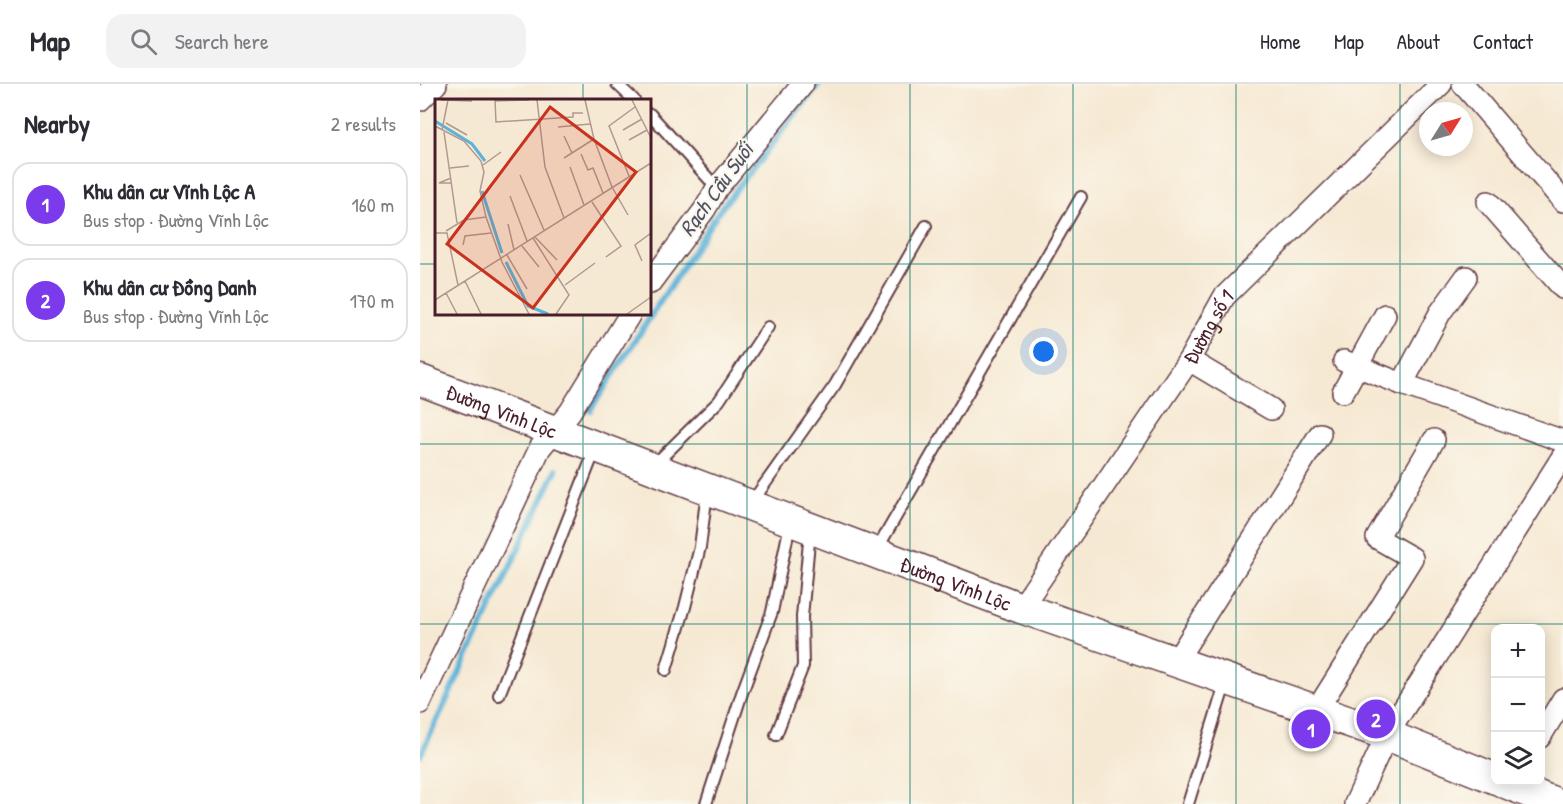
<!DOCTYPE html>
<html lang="en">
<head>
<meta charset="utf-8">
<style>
  :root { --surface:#fff; --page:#f2f2f3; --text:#2b2b33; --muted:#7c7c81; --line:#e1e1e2; --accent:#7c3aed }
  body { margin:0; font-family:"Patrick Hand",sans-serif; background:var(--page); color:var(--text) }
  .controls { position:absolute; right:18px; bottom:18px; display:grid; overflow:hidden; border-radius:12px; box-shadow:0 3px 15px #0003 }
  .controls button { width:54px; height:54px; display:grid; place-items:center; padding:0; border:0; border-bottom:2px solid var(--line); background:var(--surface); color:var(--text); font:30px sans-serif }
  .compass { position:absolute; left:999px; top:18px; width:54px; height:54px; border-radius:50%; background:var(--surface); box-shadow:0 3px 15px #0003; rotate:53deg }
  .you { position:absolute; left:624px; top:268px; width:21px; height:21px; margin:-15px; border:4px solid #fff; border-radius:50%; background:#1a73e8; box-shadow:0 0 0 9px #1a73e833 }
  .badge { display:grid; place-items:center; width:39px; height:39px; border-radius:50%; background:var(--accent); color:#fff; font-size:20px; font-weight:700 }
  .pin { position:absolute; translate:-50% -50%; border:3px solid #fff; box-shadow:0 2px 6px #0006 }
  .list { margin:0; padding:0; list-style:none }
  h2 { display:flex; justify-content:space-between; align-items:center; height:78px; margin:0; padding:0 24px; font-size:26px }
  h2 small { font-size:20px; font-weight:400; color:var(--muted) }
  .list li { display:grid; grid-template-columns:39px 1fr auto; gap:18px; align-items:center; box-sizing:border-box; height:84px; margin:0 12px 12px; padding:0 12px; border:2px solid var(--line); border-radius:18px }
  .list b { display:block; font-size:22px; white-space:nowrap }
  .list p { margin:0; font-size:20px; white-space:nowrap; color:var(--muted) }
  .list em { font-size:20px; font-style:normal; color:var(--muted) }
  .icon { flex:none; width:33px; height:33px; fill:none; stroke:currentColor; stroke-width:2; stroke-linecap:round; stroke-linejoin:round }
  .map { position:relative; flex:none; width:1143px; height:720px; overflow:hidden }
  header { display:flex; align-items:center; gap:36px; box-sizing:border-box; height:84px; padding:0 30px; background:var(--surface); border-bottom:2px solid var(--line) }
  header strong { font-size:28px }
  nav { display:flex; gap:33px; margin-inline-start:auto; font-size:21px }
  .search { width:420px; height:54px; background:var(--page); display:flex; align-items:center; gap:15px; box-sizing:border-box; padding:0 21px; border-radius:18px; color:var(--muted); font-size:22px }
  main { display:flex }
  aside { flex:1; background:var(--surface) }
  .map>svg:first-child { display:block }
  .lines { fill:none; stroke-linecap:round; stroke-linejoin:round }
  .stream { stroke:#5ab3d8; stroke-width:6 }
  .lane-casing { stroke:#643d44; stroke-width:14 }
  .street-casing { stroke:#643d44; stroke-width:24 }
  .secondary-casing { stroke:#643d44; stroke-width:33 }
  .lane { stroke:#fff; stroke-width:10 }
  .street { stroke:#fff; stroke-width:21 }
  .secondary { stroke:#fff; stroke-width:30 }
  .grid { fill:none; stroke:#0f766e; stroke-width:1.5; stroke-opacity:0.55 }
  .labels { text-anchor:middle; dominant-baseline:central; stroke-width:4.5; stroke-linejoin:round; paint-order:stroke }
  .street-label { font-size:21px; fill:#4a1f2b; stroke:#fbf7ec }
  .water-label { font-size:22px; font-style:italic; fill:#505368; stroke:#fbf7ec }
  .inset-river { fill:none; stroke:#5ab3d8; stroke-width:3 }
  .inset-road { fill:none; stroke:#b19890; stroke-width:1.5 }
  .view { fill:#c8321e; fill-opacity:0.15; stroke:#c8321e; stroke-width:3 }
  .inset-edge { fill:none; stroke:#4a1f2b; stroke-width:3 }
</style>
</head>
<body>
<header>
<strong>Map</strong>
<div class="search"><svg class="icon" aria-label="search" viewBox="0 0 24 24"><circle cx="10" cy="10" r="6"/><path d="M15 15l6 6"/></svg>Search here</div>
<nav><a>Home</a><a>Map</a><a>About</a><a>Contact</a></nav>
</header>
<main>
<aside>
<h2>Nearby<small>2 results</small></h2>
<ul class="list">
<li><span class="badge">1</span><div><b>Khu dân cư Vĩnh Lộc A</b><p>Bus stop · Đường Vĩnh Lộc</p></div><em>160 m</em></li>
<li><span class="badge">2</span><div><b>Khu dân cư Đồng Danh</b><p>Bus stop · Đường Vĩnh Lộc</p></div><em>170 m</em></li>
</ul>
</aside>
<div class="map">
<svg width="1143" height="720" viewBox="0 0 1143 720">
  <rect width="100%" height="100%" fill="#fbf7ec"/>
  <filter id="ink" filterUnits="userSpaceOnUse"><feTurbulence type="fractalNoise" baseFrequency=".0167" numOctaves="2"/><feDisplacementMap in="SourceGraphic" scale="12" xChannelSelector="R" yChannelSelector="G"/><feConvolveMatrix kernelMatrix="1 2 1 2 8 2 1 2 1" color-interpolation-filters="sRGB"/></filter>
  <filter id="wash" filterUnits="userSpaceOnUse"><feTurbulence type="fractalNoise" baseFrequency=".008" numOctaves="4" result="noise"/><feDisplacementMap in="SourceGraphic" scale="24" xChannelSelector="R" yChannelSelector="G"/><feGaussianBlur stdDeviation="1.35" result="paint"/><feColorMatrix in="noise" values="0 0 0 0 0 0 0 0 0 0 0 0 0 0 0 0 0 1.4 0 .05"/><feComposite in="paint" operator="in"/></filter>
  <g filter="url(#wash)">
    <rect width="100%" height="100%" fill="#f6e9d3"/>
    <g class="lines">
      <path class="stream" d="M170,326L299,127L399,0
        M0,672L136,386"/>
    </g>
  </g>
  <g filter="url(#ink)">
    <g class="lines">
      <defs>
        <path id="lane" d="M197,0L214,16
          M230,30L297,104
          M234,381L299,317L348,243
          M332,418L415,301L506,142
          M456,467L661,113
          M246,586L265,523L280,463L287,408
          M79,611L175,366
          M356,651L383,582L382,533L390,447
          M286,720L322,609L352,528L370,440
          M768,720L806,597"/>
        <g id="street">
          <path d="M1043,0L1143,117"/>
          <path d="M0,16L16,0"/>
          <path d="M1068,118L1143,204"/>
          <path d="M230,199L285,125L297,104L383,0"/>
          <path d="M769,276L851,325"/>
          <path d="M924,277L982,300L1143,357"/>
          <path d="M982,300L1020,229L1046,193"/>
          <path d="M923,308L965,231"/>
          <path id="s1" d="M601,524L769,276L804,213L1021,0"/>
          <path d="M756,577L900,350"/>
          <path d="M0,619L120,364L150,328L210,230"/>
          <path d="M896,627L992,474L957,454L1014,356"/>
          <path d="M1120,653L1143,615"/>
          <path d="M935,720L967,651L1143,372"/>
        </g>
        <g id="secondary">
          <path id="s2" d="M0,296L601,524L967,651L1076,695"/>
          <path d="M1083,698L1138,720"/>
        </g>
      </defs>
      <use href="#lane" class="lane-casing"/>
      <use href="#street" class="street-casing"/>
      <use href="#secondary" class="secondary-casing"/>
      <use href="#lane" class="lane"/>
      <use href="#street" class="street"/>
      <use href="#secondary" class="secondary"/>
    </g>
  </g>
  <path class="grid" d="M163,0V16M327,0V720M490,0V720M653,0V720M816,0V720M980,0V720M0,180H16M230,180H1143M163,230V720M0,360H1143M0,540H1143"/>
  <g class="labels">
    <g class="street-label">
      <text stroke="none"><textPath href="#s1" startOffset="338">Đường số 1</textPath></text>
      <text stroke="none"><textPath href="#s2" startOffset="87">Đường Vĩnh Lộc</textPath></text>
      <text stroke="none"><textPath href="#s2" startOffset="573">Đường Vĩnh Lộc</textPath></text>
    </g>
    <g class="water-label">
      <text transform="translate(296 105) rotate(-54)">Rạch Cầu Suối</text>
    </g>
  </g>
  <g transform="translate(15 15)">
    <rect width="216" height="216" fill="#f6e9d3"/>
    <path class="inset-river" d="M0,22L37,45L50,62M47,92L67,154M71,163L93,207L113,215"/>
    <path class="inset-road" d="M6,1L37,2M60,1L61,23L138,18V14H148M102,1L110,68L129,119M150,1L159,40L177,88L193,116M197,1L216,39M60,2L94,1M11,24L32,36M0,27L29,42L46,62L49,73L45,92L51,118L67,163L94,215M123,28L155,25M7,31L13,1M188,31L207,20M9,33L22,124M129,37L137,54M194,41L212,31M146,55L153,71L158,69L168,94M129,59L159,40M48,66L66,53M135,68L149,106M15,69L34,67M85,76L109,131M194,77L174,27L200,8M16,79L4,84H17M75,97L92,142M157,103L186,147L171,158M73,125L79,151M11,132L29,121L51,118M0,134H12L23,186M100,138L122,161M98,139L134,196L121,215M28,146L30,137L56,134M87,147L104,168M72,156L92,190M207,162L200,146L216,134M30,182L46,215M130,186L160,164M11,194L22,215M0,201L216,64M192,215L216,198"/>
    <path class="view" d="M115,8L201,73L98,209L12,145Z"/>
    <rect width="216" height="216" class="inset-edge"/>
  </g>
</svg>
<div class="controls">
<button>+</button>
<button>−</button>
<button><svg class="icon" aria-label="layers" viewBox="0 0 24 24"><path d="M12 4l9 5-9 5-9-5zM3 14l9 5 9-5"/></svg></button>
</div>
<svg class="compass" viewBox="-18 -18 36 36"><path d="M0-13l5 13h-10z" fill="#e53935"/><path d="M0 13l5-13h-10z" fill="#7c7c81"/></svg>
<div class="you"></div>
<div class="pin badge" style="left:891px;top:645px">1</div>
<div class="pin badge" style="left:956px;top:635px">2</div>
</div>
</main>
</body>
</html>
